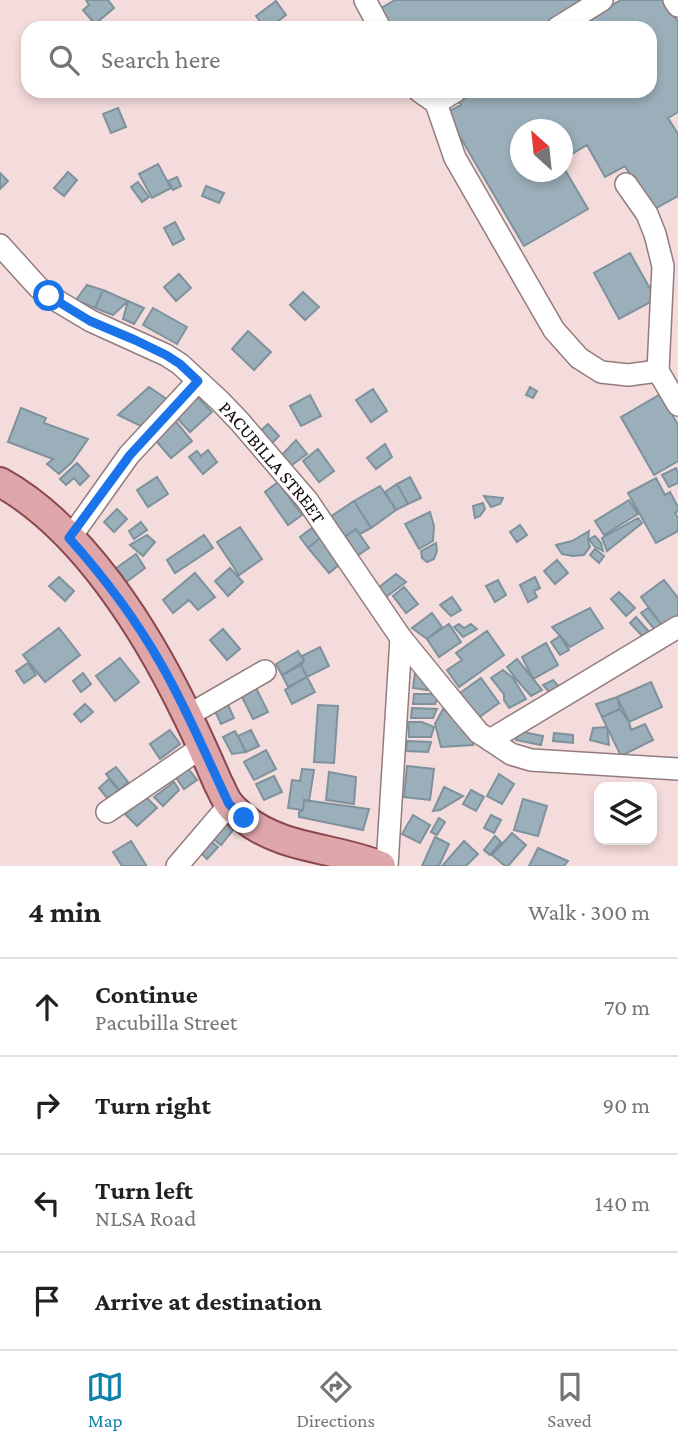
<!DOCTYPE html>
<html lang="en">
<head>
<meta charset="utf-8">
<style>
  :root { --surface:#fff; --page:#f6f6f6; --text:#202124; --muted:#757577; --line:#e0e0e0; --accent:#0f80a8 }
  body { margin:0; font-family:"Crimson Pro",serif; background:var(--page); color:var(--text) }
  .controls { position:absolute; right:21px; bottom:21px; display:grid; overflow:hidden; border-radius:14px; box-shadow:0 4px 10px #0003 }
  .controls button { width:63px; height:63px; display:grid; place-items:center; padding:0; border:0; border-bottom:2px solid var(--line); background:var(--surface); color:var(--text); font:35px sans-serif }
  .compass { position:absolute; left:510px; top:119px; width:63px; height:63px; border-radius:50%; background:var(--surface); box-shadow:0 4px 10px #0003; rotate:333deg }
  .stop { position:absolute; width:21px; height:21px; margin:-16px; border:5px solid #1a73e8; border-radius:50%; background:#fff }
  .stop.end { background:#1a73e8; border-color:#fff; box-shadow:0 2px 7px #0008 }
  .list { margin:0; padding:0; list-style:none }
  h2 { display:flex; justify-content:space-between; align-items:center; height:91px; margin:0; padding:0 28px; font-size:30px }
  h2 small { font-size:23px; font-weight:400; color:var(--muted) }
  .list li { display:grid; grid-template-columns:46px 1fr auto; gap:21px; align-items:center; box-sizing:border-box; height:98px; padding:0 28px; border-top:2px solid var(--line) }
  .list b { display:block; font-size:26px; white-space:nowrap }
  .list p { margin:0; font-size:23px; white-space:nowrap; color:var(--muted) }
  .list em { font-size:23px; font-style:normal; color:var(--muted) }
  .icon { flex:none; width:38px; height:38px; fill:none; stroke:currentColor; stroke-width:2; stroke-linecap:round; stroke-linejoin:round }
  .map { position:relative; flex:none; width:678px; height:866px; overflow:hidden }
  .search { position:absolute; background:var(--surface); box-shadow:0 4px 10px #0003; left:21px; right:21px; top:21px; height:77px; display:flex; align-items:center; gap:18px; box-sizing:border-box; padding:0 24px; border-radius:21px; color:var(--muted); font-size:26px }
  .sheet { height:483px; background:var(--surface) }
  nav { display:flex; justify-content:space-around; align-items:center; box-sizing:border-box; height:98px; border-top:2px solid var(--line); background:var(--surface); font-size:19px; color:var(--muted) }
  nav a { display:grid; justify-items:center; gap:4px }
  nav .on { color:var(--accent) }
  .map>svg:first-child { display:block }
  .building { fill:#9aafba; stroke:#7d929c; stroke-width:2 }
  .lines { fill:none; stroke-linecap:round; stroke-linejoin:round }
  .minor-casing { stroke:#937c7d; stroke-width:24 }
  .major-casing { stroke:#89484d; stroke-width:32 }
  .minor { stroke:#fff; stroke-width:21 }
  .major { stroke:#dfa6aa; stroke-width:28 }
  .route { stroke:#1a73e8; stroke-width:9 }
  .labels { text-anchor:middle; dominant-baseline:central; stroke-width:5; stroke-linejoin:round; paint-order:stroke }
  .street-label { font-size:19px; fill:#110909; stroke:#fff }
</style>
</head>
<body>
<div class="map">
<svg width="678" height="866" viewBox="0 0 678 866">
  <rect width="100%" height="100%" fill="#f5dcdc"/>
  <path class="building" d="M86,0H108L114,8L95,24L83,10L89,5Z
    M395,0H598L550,28H386L376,11Z
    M621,0H665L678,22V112L668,118L678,134V196L651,211L625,166L605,177L587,145L562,160V130H520V172H562V165L588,209L524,246L446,113L461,105L456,96L464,91H650V28H573Z
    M276,1L286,15L269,28H265L256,16Z
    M118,108L126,127L111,133L103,114Z
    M158,164L171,188L152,198L139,174Z
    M68,172L77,180L64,196L54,188Z
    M0,173L8,181L0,189Z
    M177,177L181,186L173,190L168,181Z
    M138,182L149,197L142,202L131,187Z
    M206,186L224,193L219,203L202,196Z
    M175,222L184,239L173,245L164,228Z
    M630,253L656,299L619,319L594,273Z
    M179,274L191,288L176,301L164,287Z
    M87,285L103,290L95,308L76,300Z
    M103,290L128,301L113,315L95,308Z
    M303,292L319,307L305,320L290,305Z
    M128,301L144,308L134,324L123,319Z
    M153,308L187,327L177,344L143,325Z
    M248,331L271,352L254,370L232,349Z
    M149,387L168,400L143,427L118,415Z
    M530,387L537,391L533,398L526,395Z
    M373,389L387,411L371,422L356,400Z
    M194,394L212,412L190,432L173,414Z
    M661,394L678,425V461L654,475L621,417Z
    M310,395L321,416L301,426L290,406Z
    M21,408L46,418L44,423L88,439L72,462L59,474L47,464L53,459L8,442Z
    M172,417L192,441L171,458L151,435Z
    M268,424L279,436L268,447L256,435Z
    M296,440L307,454L289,467L281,456Z
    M385,444L392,457L376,469L367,458Z
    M318,449L334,471L319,482L303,461Z
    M208,450L217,462L203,474L189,457L197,451L201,456Z
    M77,463L89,476L80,485L74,478L66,485L60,479Z
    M676,468L678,472V483L669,487L662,475Z
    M157,477L168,494L148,507L137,490Z
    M410,477L421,498L408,504L397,484Z
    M656,478L665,495L670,492L678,507V511L675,513L678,518V531L656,543L628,493Z
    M278,482L302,515L288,525L265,492Z
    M397,484L408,504L396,510L385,492Z
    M380,486L396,510L371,528L354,501Z
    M484,496L503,498L500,504L491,507Z
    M629,500L638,514L604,535L595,521Z
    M354,501L371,528L360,534L356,529L343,538L330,517Z
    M483,503L485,509L480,516L475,518L473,506Z
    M117,509L127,519L114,532L104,522Z
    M430,512L434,526L433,541L419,549L405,524Z
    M638,518L642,523L607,551L602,538Z
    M141,522L147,530L134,539L129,531Z
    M520,525L527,535L517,542L510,532Z
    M240,527L262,559L239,575L217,542Z
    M312,528L320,538L308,548L300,537Z
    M356,529L369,548L355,557L343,538Z
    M589,531L588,540L590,547L584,555L573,556L562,554L556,545L572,541Z
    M147,535L155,542L143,556L130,545Z
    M204,535L213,548L175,573L167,560Z
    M595,536L601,543L603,551L594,546L589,539Z
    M320,538L340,564L329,573L308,548Z
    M436,543L437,551L434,559L427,562L422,558L421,551Z
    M595,549L604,556L599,563L590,555Z
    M136,554L145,568L125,583L112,571Z
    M557,560L568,573L555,584L544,571Z
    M230,568L243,582L228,596L215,581Z
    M195,573L215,597L198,610L189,600L173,613L163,600Z
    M396,574L406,582L386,597L378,588Z
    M59,577L74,591L65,601L49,586Z
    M535,577L540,588L534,591L537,597L528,602L520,585Z
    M498,580L506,595L495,602L486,586Z
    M664,580L678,598V618L664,628L641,597Z
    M404,587L418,604L406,613L393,596Z
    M619,592L635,608L626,616L611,599Z
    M452,597L461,610L451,616L440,605Z
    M590,608L603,628L570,647L552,627Z
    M648,608L664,628L655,630L641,613Z
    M432,613L442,627L427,639L412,628Z
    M636,617L650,633L644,638L630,623Z
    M449,624L461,642L439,657L427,639Z
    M459,624L464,628L471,624L477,629L463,637L454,627Z
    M59,628L80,655L45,682L23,655Z
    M223,629L240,649L227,660L210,640Z
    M487,631L504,655L459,687L447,670L462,660L456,653Z
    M560,636L569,650L560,655L551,642Z
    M546,643L558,665L533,679L522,657Z
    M320,647L329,666L307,677L301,665L304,661L302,656Z
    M298,651L304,661L282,675L276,664Z
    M120,658L139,682L115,701L96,676Z
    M517,659L542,690L531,696L517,680L507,667Z
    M28,663L36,675L24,683L16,671Z
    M301,665L307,677L288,687L282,675Z
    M503,670L513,678L526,699L509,708L504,700V694L491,678Z
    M83,673L91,684L81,692L73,681Z
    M415,673L428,675L427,690L413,688Z
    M307,677L315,692L292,704L285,690Z
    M481,678L499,703L478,718L460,693Z
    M553,680L560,688L550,693L543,685Z
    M651,682L662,707L629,722L617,697Z
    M255,686L268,712L253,719L240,693Z
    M414,694H439L435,704H413Z
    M617,697L620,709L602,717L596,704Z
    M85,704L93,712L81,722L74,714Z
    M228,705L234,718L221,724L215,711Z
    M318,705L338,706L334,763L314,762Z
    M412,708L437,709L433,718H411Z
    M443,709L458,720L472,734L473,745L441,747L435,724Z
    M620,709L629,722L631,730L645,724L653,740L621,756L602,717Z
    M408,722H422L434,727L431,737H409Z
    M607,727L609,745L590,740L593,728Z
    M170,730L180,744L160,759L150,744Z
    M251,730L259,746L246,752L238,736Z
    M235,731L246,752L232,754L223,737Z
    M518,731L543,736L541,745L516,740Z
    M554,733L573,735V743L553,741Z
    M407,741L431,742L428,752L406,751Z
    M266,750L276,769L254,780L244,762Z
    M407,766L434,769L430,800L404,797Z
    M116,767L128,782L119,790L106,774Z
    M187,767L197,780L184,789L175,776Z
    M302,769L314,770L309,801L304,800L303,810L288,808L292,780L300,781Z
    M329,772L356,777L354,804L326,800Z
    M499,774L514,784L502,804L487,796Z
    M274,776L282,792L264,800L256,784Z
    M109,779L119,790L108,799L99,788Z
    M174,782L179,790L163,806L154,797Z
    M444,787L463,796L440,810L433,811Z
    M471,790L484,797L476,811L463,804Z
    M146,797L157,808L137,826L125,814Z
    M523,799L547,806L538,836L514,830Z
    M304,800L369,809L363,830L299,817V812L303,810Z
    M413,815L430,825L420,843L402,834Z
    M491,815L501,820L494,833L484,828Z
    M439,818L445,822L437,835L431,832Z
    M225,823L233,830L221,845L212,838Z
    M512,833L526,845L508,866H505L492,855Z
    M495,836L501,842L490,855L484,850Z
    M435,837L449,844L439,866H422Z
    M208,839L218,847L207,859L198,850Z
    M131,841L146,865L144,866H122L113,852Z
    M464,841L478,854L466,866H442Z
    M538,848L568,861L564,866H529Z"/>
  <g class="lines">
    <defs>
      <g id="minor">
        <path d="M365,0L380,28"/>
        <path d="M674,0L678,6"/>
        <path d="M557,28L602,0"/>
        <path d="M419,91L436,103L455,158L554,330L579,358L601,372L628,375L658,371L678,405"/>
        <path d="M436,103L456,91"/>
        <path d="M626,184L647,214L655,234L663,266L658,371"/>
        <path id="s1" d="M0,245L38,287L49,296L91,321L166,355L180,364L220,401L240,422L307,500L401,638L463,714L479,733L490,740L511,754L531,760L678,769"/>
        <path d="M70,538L129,455L198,381"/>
        <path d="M187,716L265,671"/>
        <path d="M490,740L678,627"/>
        <path d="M107,812L202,747"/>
        <path d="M177,866L229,805"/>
        <path d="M387,866L401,638"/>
      </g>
      <path id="major" d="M0,482C83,528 147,632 187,715C198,737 208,760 218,783C222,790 225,800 231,806C234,810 239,813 242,817C282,850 335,847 381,866"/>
    </defs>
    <use href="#minor" class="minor-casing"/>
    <use href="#major" class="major-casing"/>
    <use href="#minor" class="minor"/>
    <use href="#major" class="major"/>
  </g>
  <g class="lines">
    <path class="route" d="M49,296L90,321L135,340L166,355L180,364L198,381L130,455L69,538C104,577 135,618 161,664C187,709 207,758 229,804L244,818"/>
  </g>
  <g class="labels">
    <g class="street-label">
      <text stroke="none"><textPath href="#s1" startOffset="354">PACUBILLA STREET</textPath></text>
    </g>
  </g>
</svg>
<div class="controls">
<button><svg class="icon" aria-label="layers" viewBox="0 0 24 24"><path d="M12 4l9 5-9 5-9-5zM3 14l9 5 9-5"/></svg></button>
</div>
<svg class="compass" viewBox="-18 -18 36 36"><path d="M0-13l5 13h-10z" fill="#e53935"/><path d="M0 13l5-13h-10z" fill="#757577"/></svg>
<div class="stop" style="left:49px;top:296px"></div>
<div class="stop end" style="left:244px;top:818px"></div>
<div class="search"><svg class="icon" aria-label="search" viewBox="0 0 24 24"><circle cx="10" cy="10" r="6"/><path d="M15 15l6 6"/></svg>Search here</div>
</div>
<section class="sheet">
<h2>4 min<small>Walk · 300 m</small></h2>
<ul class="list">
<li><svg class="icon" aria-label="ahead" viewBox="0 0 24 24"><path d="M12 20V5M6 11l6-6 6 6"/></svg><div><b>Continue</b><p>Pacubilla Street</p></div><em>70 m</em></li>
<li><svg class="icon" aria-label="right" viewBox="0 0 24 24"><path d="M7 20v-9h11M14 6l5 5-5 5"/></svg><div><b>Turn right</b></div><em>90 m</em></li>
<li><svg class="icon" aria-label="left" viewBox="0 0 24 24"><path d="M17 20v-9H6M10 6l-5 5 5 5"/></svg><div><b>Turn left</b><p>NLSA Road</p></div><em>140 m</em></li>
<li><svg class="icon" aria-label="arrive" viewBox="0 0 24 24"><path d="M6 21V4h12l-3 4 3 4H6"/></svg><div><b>Arrive at destination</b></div></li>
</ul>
</section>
<nav>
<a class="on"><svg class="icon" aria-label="map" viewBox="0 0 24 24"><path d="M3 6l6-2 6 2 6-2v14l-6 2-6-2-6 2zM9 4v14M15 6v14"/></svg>Map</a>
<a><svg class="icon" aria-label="directions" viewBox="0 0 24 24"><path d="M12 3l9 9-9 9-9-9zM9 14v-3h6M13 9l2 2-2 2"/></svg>Directions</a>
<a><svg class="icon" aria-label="saved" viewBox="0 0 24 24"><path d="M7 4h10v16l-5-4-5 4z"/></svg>Saved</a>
</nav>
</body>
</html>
